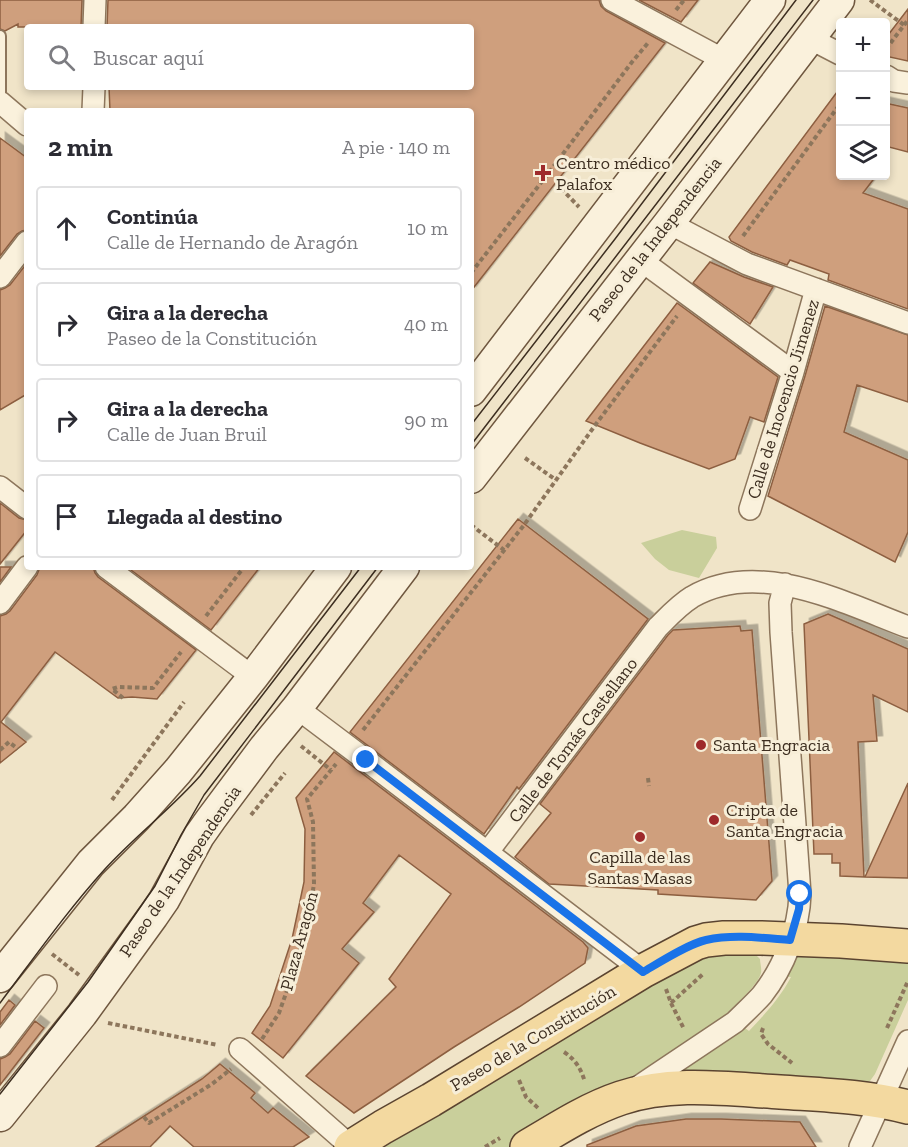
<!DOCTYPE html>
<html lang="es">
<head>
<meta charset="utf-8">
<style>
  :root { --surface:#fff; --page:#f7f7f7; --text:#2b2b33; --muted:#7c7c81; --line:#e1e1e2 }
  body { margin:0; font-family:"Zilla Slab",serif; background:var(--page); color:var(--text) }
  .controls { position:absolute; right:18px; top:18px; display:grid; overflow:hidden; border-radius:6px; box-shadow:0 3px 9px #0003 }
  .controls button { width:54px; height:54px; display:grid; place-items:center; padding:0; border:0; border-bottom:2px solid var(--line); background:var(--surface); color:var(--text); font:30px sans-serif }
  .stop { position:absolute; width:18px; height:18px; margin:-14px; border:4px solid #1a73e8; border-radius:50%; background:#fff }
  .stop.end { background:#1a73e8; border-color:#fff; box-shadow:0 2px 6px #0008 }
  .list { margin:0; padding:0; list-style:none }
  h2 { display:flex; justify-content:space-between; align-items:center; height:78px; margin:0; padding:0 24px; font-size:26px }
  h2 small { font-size:20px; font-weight:400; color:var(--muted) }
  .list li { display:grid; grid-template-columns:39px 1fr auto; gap:18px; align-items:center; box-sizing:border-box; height:84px; margin:0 12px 12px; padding:0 12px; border:2px solid var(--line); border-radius:6px }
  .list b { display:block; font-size:22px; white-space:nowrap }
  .list p { margin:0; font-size:20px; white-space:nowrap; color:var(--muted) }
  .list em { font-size:20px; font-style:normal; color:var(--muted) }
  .icon { flex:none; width:33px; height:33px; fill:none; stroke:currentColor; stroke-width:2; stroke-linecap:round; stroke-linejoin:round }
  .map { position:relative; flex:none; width:908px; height:1147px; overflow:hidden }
  .search { position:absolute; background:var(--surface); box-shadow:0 3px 9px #0003; left:24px; top:24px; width:450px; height:66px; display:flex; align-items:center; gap:15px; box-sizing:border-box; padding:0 21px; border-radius:6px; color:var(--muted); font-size:22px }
  .panel { position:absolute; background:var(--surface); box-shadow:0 3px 9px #0003; left:24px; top:108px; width:450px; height:462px; border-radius:6px }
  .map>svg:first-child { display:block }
  .green { fill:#c9cf9b }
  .building { fill:#cf9f7d; stroke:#8d5f41; stroke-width:1.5; filter:url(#shadow) }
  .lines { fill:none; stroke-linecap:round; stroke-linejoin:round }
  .lane-casing { stroke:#8d765c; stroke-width:14 }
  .street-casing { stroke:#8d765c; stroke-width:24 }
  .secondary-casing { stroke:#6f573f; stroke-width:33 }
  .primary-casing { stroke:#5b4430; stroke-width:36 }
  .path { stroke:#8d765c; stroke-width:4; stroke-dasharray:4.5 3; stroke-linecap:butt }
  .lane { stroke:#faf1dc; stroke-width:10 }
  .street { stroke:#faf1dc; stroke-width:21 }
  .secondary { stroke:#faf1dc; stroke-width:30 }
  .primary { stroke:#f3d9a0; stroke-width:33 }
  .tram { stroke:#3d2e20; stroke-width:1.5 }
  .route { stroke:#1a73e8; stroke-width:8 }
  .poi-dot { fill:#9e2a2b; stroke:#f7eed8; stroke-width:2 }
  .labels { text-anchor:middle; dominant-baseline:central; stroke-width:6; stroke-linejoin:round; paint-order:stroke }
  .poi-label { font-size:18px; fill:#3d2e20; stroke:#f7eed8; text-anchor:start }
  .street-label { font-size:18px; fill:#3d2e20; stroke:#f7eed8 }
</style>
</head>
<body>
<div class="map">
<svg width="908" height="1147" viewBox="0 0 908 1147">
  <defs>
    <filter id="shadow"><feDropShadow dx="5.5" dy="-5.5" stdDeviation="0" flood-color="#0004"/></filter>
  </defs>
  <rect width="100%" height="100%" fill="#f0e4c8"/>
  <path class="green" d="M682,530L716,537L717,548L699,578L669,570L655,559L641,543Z
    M728,949H750L760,959C760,963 762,969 761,973C758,987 721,1018 710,1029L516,1147H386V1144L677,968Z
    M799,955L908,957V1000L875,1074L870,1081L866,1083L673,1074L716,1048L742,1026L749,1031C765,1014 780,998 791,977L783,976Z"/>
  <path class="building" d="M0,0H82L81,27H18V24L5,31L0,29Z
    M108,0H599L601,6L606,11L665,43L471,291V111H110L109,87H471V27H107Z
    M639,0H698L681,22Z
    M908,9V61L885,56V39Z
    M840,88V176H876L863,193L908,209V309L828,280L829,274L790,260L787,265L752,252L731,241L729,237Z
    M885,103L908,108V152L885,146Z
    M0,138L27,158V230L22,231L17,234L0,256Z
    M710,262L744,277L773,287L750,324L693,283Z
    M27,263V394L0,410V290L5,288L10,285Z
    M677,303L778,377L764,422L750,417L735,459L709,469L640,443L586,421Z
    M825,306L908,335V402L857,385L844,432L908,460V532L895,562L768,496L805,376Z
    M0,503L19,518L27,520V530L0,564Z
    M518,519L648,619L519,789L517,787L484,834L350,732Z
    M0,567H11L0,582Z
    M40,567H93L95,573L98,577L196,650L157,699L132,697L118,698L55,652L1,722L26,742L0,763V616L6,614L10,611L37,575Z
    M127,567H260L211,630Z
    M828,614L908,649V712L873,695L877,741L858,742L864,877L840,876V863H832V854H814L804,624Z
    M740,626L741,631L752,630L772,881L756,900L658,894V890L549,884L515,857L551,813L540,804L668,635L673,630Z
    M334,752L583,942L588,948L585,963L519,1007L454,1047L354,1113L306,1076L396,987L389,979L451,894L399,855L363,903L374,912L342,949L359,963L283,1058L252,1033L270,1006L292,939L304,882L305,829L296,798Z
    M908,783V878L865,877Z
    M9,1000L15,1005L0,1025V1012Z
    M35,1021L44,1028L0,1085V1059L5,1057L10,1054Z
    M220,1064L255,1093L251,1098L268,1113L273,1108L309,1137L293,1147H194L170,1126L150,1147H96L202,1079Z
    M686,1119H721L800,1122L816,1147H587V1145L636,1126Z"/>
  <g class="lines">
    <defs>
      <path id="lane" d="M0,36V102"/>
      <path id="street" d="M612,0L724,60
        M94,27L95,0
        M811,39L840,54
        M886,76L894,81L908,83
        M0,102L27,125
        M93,111L94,87
        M669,223L747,264L908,323
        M646,264L793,372
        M0,277L27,242
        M0,487L27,508
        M750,509L793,372L816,289
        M106,567L253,677
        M0,603L27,567
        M297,708L366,760L643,971
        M487,853L658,627C669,616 679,605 692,597C759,558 844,603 908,627
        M0,1046L46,986
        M240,1049L340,1137
        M635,1089L735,1022C744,1013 754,1004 762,995C784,967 799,929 800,894L781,632L780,603L785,584
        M860,1147L908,1041"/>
      <path id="secondary" d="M471,391L770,0
        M471,478L669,223L839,0
        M0,977L91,863L137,817L178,771L253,677L336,567
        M0,1116L82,1014L153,916L164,900L199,836L211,819L264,748L297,708L404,567"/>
      <path id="primary" d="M351,1147L383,1127L431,1100L643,971L696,943L706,940L724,938H761L841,941L908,946
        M527,1147C557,1129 588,1109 621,1098C673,1081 727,1089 780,1092C823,1095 866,1096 908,1107"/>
    </defs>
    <use href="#lane" class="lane-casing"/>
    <use href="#street" class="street-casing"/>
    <use href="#secondary" class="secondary-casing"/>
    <use href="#primary" class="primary-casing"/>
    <path class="path" d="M870,0L904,25
      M676,10L684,0
      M886,49L908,20
      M556,183L579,207
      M743,236L840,104
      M471,273L547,175L632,62L648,43
      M525,458L556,480
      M471,525L504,550
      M206,616L244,567
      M123,698L112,689L118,687L153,688L181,652
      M363,730L524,525L596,424L677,316
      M301,746L331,770
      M0,750L9,742L18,749
      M648,778L649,786
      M112,800L184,702
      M251,815L285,773
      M52,954L79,975
      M666,989L671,1003L703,974
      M671,1003L684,1029
      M108,1023L218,1045
      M763,1028L761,1034L768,1044L792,1063
      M887,1028L908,981
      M262,1039L279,1013L290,982L307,925L314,884L313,822L307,799L336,764
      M564,1052C576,1060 581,1069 585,1082
      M519,1080L526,1097L538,1108
      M144,1117L149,1123L212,1084L231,1069
      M485,1147L500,1138"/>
    <use href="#lane" class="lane"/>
    <use href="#street" class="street"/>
    <use href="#secondary" class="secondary"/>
    <use href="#primary" class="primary"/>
    <path class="tram" d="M471,425L615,239L796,0
      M471,445L813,0
      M0,1003C34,958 67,911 105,869C135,836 171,809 200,776L361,567
      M0,1094L88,982L155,886L181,835L204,795L378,567"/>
  </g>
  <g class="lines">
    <path class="route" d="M366,760L643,972C660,962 688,944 706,940C733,934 763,938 790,940L799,909L800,894"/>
  </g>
  <g class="poi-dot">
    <path d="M540 164h6v6h6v6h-6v6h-6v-6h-6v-6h6z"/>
    <circle cx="701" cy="745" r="6"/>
    <circle cx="714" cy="820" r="6"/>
    <circle cx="640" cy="837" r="6"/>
  </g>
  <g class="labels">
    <g class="poi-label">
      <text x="556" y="163">Centro médico<tspan x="556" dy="21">Palafox</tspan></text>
      <text x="713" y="745">Santa Engracia</text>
      <text x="726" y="810">Cripta de<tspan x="726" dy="21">Santa Engracia</tspan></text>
      <text x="640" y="857" text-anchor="middle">Capilla de las<tspan x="640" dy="21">Santas Masas</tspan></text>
    </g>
    <g class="street-label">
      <text transform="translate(655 239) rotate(-52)">Paseo de la Independencia</text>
      <text transform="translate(783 399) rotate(-73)">Calle de Inocencio Jimenez</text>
      <text transform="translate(573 740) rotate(-53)">Calle de Tomás Castellano</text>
      <text transform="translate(180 871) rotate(-56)">Paseo de la Independencia</text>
      <text transform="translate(299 941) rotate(-75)">Plaza Aragón</text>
      <text transform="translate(533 1038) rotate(-31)">Paseo de la Constitución</text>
    </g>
  </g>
</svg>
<div class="controls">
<button>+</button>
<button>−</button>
<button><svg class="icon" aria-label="layers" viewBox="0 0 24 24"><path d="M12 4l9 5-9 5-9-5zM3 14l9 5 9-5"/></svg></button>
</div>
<div class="stop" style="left:800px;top:894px"></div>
<div class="stop end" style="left:366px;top:760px"></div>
<div class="search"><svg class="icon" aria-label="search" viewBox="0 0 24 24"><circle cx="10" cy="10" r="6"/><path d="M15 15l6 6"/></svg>Buscar aquí</div>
<section class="panel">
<h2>2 min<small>A pie · 140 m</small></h2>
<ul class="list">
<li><svg class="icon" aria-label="ahead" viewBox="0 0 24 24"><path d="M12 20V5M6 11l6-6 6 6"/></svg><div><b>Continúa</b><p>Calle de Hernando de Aragón</p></div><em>10 m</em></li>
<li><svg class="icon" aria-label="right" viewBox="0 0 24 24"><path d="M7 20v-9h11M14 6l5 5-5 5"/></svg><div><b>Gira a la derecha</b><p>Paseo de la Constitución</p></div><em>40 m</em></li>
<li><svg class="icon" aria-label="right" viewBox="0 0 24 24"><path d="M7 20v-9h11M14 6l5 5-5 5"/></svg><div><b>Gira a la derecha</b><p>Calle de Juan Bruil</p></div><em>90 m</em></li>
<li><svg class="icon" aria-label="arrive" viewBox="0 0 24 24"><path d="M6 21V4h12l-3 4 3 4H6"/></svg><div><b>Llegada al destino</b></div></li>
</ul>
</section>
</div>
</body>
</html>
